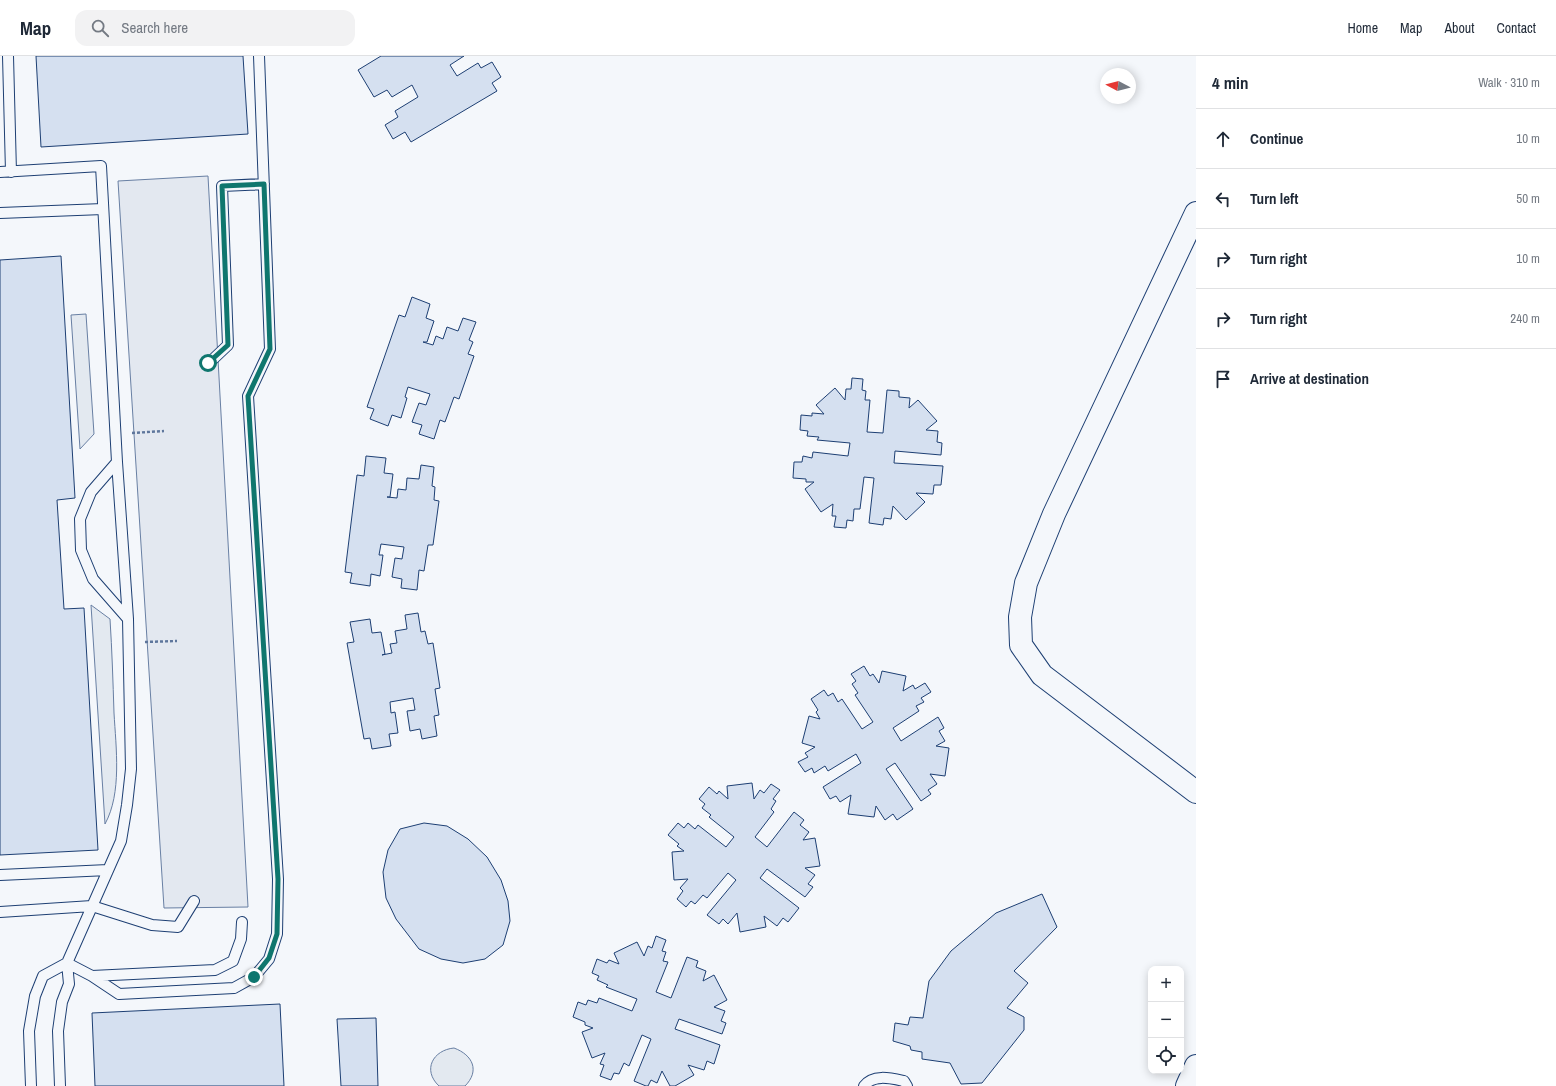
<!DOCTYPE html>
<html lang="en">
<head>
<meta charset="utf-8">
<style>
  :root { --surface:#fff; --page:#f2f2f3; --text:#1f2937; --muted:#747a83; --line:#e0e1e3 }
  body { margin:0; font-family:"Archivo Narrow",sans-serif; background:var(--page); color:var(--text) }
  .controls { position:absolute; right:12px; bottom:12px; display:grid; overflow:hidden; border-radius:8px; box-shadow:0 2px 10px #0003 }
  .controls button { width:36px; height:36px; display:grid; place-items:center; padding:0; border:0; border-bottom:1px solid var(--line); background:var(--surface); color:var(--text); font:20px sans-serif }
  .compass { position:absolute; left:1100px; top:12px; width:36px; height:36px; border-radius:50%; background:var(--surface); box-shadow:0 2px 10px #0003; rotate:277deg }
  .stop { position:absolute; width:12px; height:12px; margin:-9px; border:3px solid #0f766e; border-radius:50%; background:#fff }
  .stop.end { background:#0f766e; border-color:#fff; box-shadow:0 1px 4px #0008 }
  .list { margin:0; padding:0; list-style:none }
  h2 { display:flex; justify-content:space-between; align-items:center; height:52px; margin:0; padding:0 16px; font-size:17px }
  h2 small { font-size:13px; font-weight:400; color:var(--muted) }
  .list li { display:grid; grid-template-columns:26px 1fr auto; gap:12px; align-items:center; box-sizing:border-box; height:60px; padding:0 16px; border-top:1px solid var(--line) }
  .list b { display:block; font-size:15px; white-space:nowrap }
  .list em { font-size:13px; font-style:normal; color:var(--muted) }
  .icon { flex:none; width:22px; height:22px; fill:none; stroke:currentColor; stroke-width:2; stroke-linecap:round; stroke-linejoin:round }
  .map { position:relative; flex:none; width:1196px; height:1030px; overflow:hidden }
  header { display:flex; align-items:center; gap:24px; box-sizing:border-box; height:56px; padding:0 20px; background:var(--surface); border-bottom:1px solid var(--line) }
  header strong { font-size:19px }
  nav { display:flex; gap:22px; margin-inline-start:auto; font-size:14px }
  .search { width:280px; height:36px; background:var(--page); display:flex; align-items:center; gap:10px; box-sizing:border-box; padding:0 14px; border-radius:12px; color:var(--muted); font-size:15px }
  main { display:flex }
  aside { flex:1; background:var(--surface) }
  .map>svg:first-child { display:block }
  .green { fill:#e3e9f0; stroke:#687fa3 }
  .parking { fill:#e3e8f0; stroke:#687fa3 }
  .building { fill:#d5e0f0; stroke:#1d3f73 }
  .lines { fill:none; stroke-linecap:round; stroke-linejoin:round }
  .service-casing { stroke:#1d3f73; stroke-width:12 }
  .tertiary-casing { stroke:#1d3f73; stroke-width:24 }
  .path { stroke:#5e769c; stroke-width:2.5; stroke-dasharray:3 2; stroke-linecap:butt }
  .service { stroke:#f4f7fb; stroke-width:10 }
  .tertiary { stroke:#f4f7fb; stroke-width:22 }
  .route { stroke:#0f766e; stroke-width:5 }
</style>
</head>
<body>
<header>
<strong>Map</strong>
<div class="search"><svg class="icon" aria-label="search" viewBox="0 0 24 24"><circle cx="10" cy="10" r="6"/><path d="M15 15l6 6"/></svg>Search here</div>
<nav><a>Home</a><a>Map</a><a>About</a><a>Contact</a></nav>
</header>
<main>
<div class="map">
<svg width="1196" height="1030" viewBox="0 0 1196 1030">
  <rect width="100%" height="100%" fill="#f4f7fb"/>
  <path class="green" d="M86,258L94,378L80,393L71,259Z
    M91,549L110,563C112,594 113,626 114,657C116,692 122,737 105,768Z
    M454,992C473,999 480,1015 465,1030H439C422,1014 433,994 454,992Z"/>
  <path class="parking" d="M208,120L248,851L164,852L118,125Z"/>
  <path class="building" d="M36,0H243L248,78L41,91Z
    M381,0H464L450,9L457,20L478,7L481,12L492,6L501,21L492,27L497,35L411,86L405,76L393,83L385,69L398,61L395,55L418,41L412,29L392,41L387,34L374,41L358,14Z
    M61,200L75,442L57,444L64,553L84,552L98,794L0,799V204Z
    M412,241L430,248L426,262L434,265L427,286H423L433,289L436,280L443,283L447,271L458,275L463,262L476,266L469,284L473,286L468,298L474,300L459,343L454,341L445,366L440,364L434,383L419,378L422,369L412,366L419,347L426,349L430,338L408,331L405,341L407,342L401,362L392,359L388,370L370,363L374,353L367,351L399,259L405,261Z
    M852,322L863,323L862,334L866,335L865,344H870L867,376L883,377L887,334L899,335V341L910,342L909,352L918,344L937,365L926,374L938,375L937,386L942,387L941,399L895,395L894,407L943,410L941,429H934L933,438L916,437L925,446L906,464L893,450L891,463L884,462L883,469L869,467L874,422L864,421L860,453H854L853,465L847,464L846,472L834,471L836,460H832L833,448L821,456L805,433L814,426H806V423L793,422L794,406H802L803,400L812,402L813,396L848,400L850,387L817,384L819,381L807,380L808,375L800,374L801,359L812,360V357L824,358L816,349L835,332L845,344L846,333H851Z
    M366,400L386,402L384,417L393,418L390,441H387L397,442L398,433L406,434L407,422L419,423L421,409L434,411L432,430L435,431L434,444L439,445L433,489H428L424,515L419,514L417,534L401,532L402,523L392,521L395,502L402,503L404,491L381,488L379,499H383L380,520L371,518L370,530L350,527L352,517L345,516L357,419L364,420Z
    M418,557L421,576L425,575L428,588L433,587L440,632L435,633L439,659L434,660L437,680L422,683L420,673L410,675L407,655L415,654L413,642L390,646L391,657L395,656L398,677L389,678L391,690L372,693L370,682L364,683L347,587L354,586L350,566L370,563L372,577L381,576L385,598L382,599L392,597L390,588L397,587L395,575L407,573L405,559Z
    M864,610L870,620L873,618L879,627L882,615L906,620L903,635L913,629L915,633L925,627L931,636L921,642L924,646L916,650L919,655L893,672L901,685L938,661L944,672L939,675L945,685L936,690L949,692L945,720L930,718L937,728L928,734L931,738L921,745L895,707L886,713L913,753L897,764L893,758L885,764L876,750L874,761L848,758L851,739L840,746L836,740L830,743L823,731L861,707L856,698L828,715L825,710L814,717L812,712L805,716L798,706L808,701L805,697L815,691L802,687L809,660L820,663L816,656L818,654L811,643L824,634L828,640L833,637L838,646L842,643L862,673L873,666L855,639L858,637L852,628L856,625L851,618Z
    M752,727L754,743L760,734L764,737L771,728L780,734L773,743L776,745L771,753L774,756L755,781L767,791L794,756L804,764L800,769L809,776L803,784L815,782L820,810L805,812L815,819L808,828L813,831L805,841L767,813L760,822L799,852L788,866L783,862L777,870L764,860L766,871L740,876L737,857L728,868L723,863L719,868L707,859L736,824L728,817L707,842L703,839L695,848L691,845L686,851L677,843L683,835L680,832L688,823L674,824L672,796L684,795L677,790L679,788L668,779L678,767L684,772L688,767L695,773L698,769L726,791L734,781L709,761L711,759L702,752L705,748L699,743L709,731L717,738L719,735L728,743L727,730Z
    M424,767L447,770L468,783L487,801L501,824L508,845L510,865L503,889L485,903L463,907L441,903L419,893L396,863L386,842L383,816L388,794L400,773Z
    M1042,838L1057,871L1014,915L1028,927L1007,952L1024,961V974L982,1027L961,1028L950,1007L922,1003V996L911,994L910,990L893,985L895,967L908,969L910,961L923,962L929,925L951,895L996,857Z
    M656,880L666,884L662,895L666,896L663,905L668,906L656,936L671,942L687,901L698,905L696,911L706,915L703,925L714,919L727,944L714,951L725,955L721,965L726,967L722,978L679,963L675,973L720,989L714,1008L707,1005L704,1014L688,1009L694,1019L675,1030H670L662,1015L657,1027L651,1024L648,1030H646L634,1025L651,983L642,979L629,1010L624,1007L619,1018L614,1017L611,1024L600,1020L604,1009L600,1008L605,997L592,1002L582,976L593,972L585,969V966L573,961L578,946L586,949L588,944L597,947L599,942L632,955L637,943L606,931L608,929L597,924L599,920L592,917L597,903L607,907L609,904L619,908L614,897L637,886L644,900L648,890L652,892Z
    M280,948L284,1030H95L92,957Z
    M376,962L378,1030H341L337,963Z"/>
  <g class="lines">
    <defs>
      <path id="service" d="M8,0L11,116
        M0,116L101,110L117,406L128,563L131,713L127,749L121,785L67,907L69,928L62,946L58,975L60,1030
        M0,157L103,153
        M209,307L228,289L222,130L264,128
        M117,406L91,436L80,463L81,494L93,523L128,563
        M0,819L108,814
        M0,856L92,850L152,869L178,871L194,845
        M67,907L92,920L215,914L233,905L241,883L242,866
        M92,920L119,938L234,932L254,921L269,903L277,878L278,823L248,340L270,293L259,0
        M31,1030L29,975L35,940L43,920L67,907
        M864,1030C873,1018 890,1022 904,1025L907,1030"/>
      <path id="tertiary" d="M1196,157L1054,458L1026,527L1020,561L1021,589L1042,619L1196,736
        M1187,1030L1196,1010"/>
    </defs>
    <use href="#service" class="service-casing"/>
    <use href="#tertiary" class="tertiary-casing"/>
    <path class="path" d="M132,377L164,375
      M145,586L177,585"/>
    <use href="#service" class="service"/>
    <use href="#tertiary" class="tertiary"/>
  </g>
  <g class="lines">
    <path class="route" d="M208,307L228,289L222,130L264,128L270,293L248,340L278,823L277,878L269,902L254,921"/>
  </g>
</svg>
<div class="controls">
<button>+</button>
<button>−</button>
<button><svg class="icon" aria-label="locate" viewBox="0 0 24 24"><circle cx="12" cy="12" r="6"/><path d="M12 2v4M12 18v4M2 12h4M18 12h4"/></svg></button>
</div>
<svg class="compass" viewBox="-18 -18 36 36"><path d="M0-13l5 13h-10z" fill="#e53935"/><path d="M0 13l5-13h-10z" fill="#747a83"/></svg>
<div class="stop" style="left:208px;top:307px"></div>
<div class="stop end" style="left:254px;top:921px"></div>
</div>
<aside>
<h2>4 min<small>Walk · 310 m</small></h2>
<ul class="list">
<li><svg class="icon" aria-label="ahead" viewBox="0 0 24 24"><path d="M12 20V5M6 11l6-6 6 6"/></svg><div><b>Continue</b></div><em>10 m</em></li>
<li><svg class="icon" aria-label="left" viewBox="0 0 24 24"><path d="M17 20v-9H6M10 6l-5 5 5 5"/></svg><div><b>Turn left</b></div><em>50 m</em></li>
<li><svg class="icon" aria-label="right" viewBox="0 0 24 24"><path d="M7 20v-9h11M14 6l5 5-5 5"/></svg><div><b>Turn right</b></div><em>10 m</em></li>
<li><svg class="icon" aria-label="right" viewBox="0 0 24 24"><path d="M7 20v-9h11M14 6l5 5-5 5"/></svg><div><b>Turn right</b></div><em>240 m</em></li>
<li><svg class="icon" aria-label="arrive" viewBox="0 0 24 24"><path d="M6 21V4h12l-3 4 3 4H6"/></svg><div><b>Arrive at destination</b></div></li>
</ul>
</aside>
</main>
</body>
</html>
